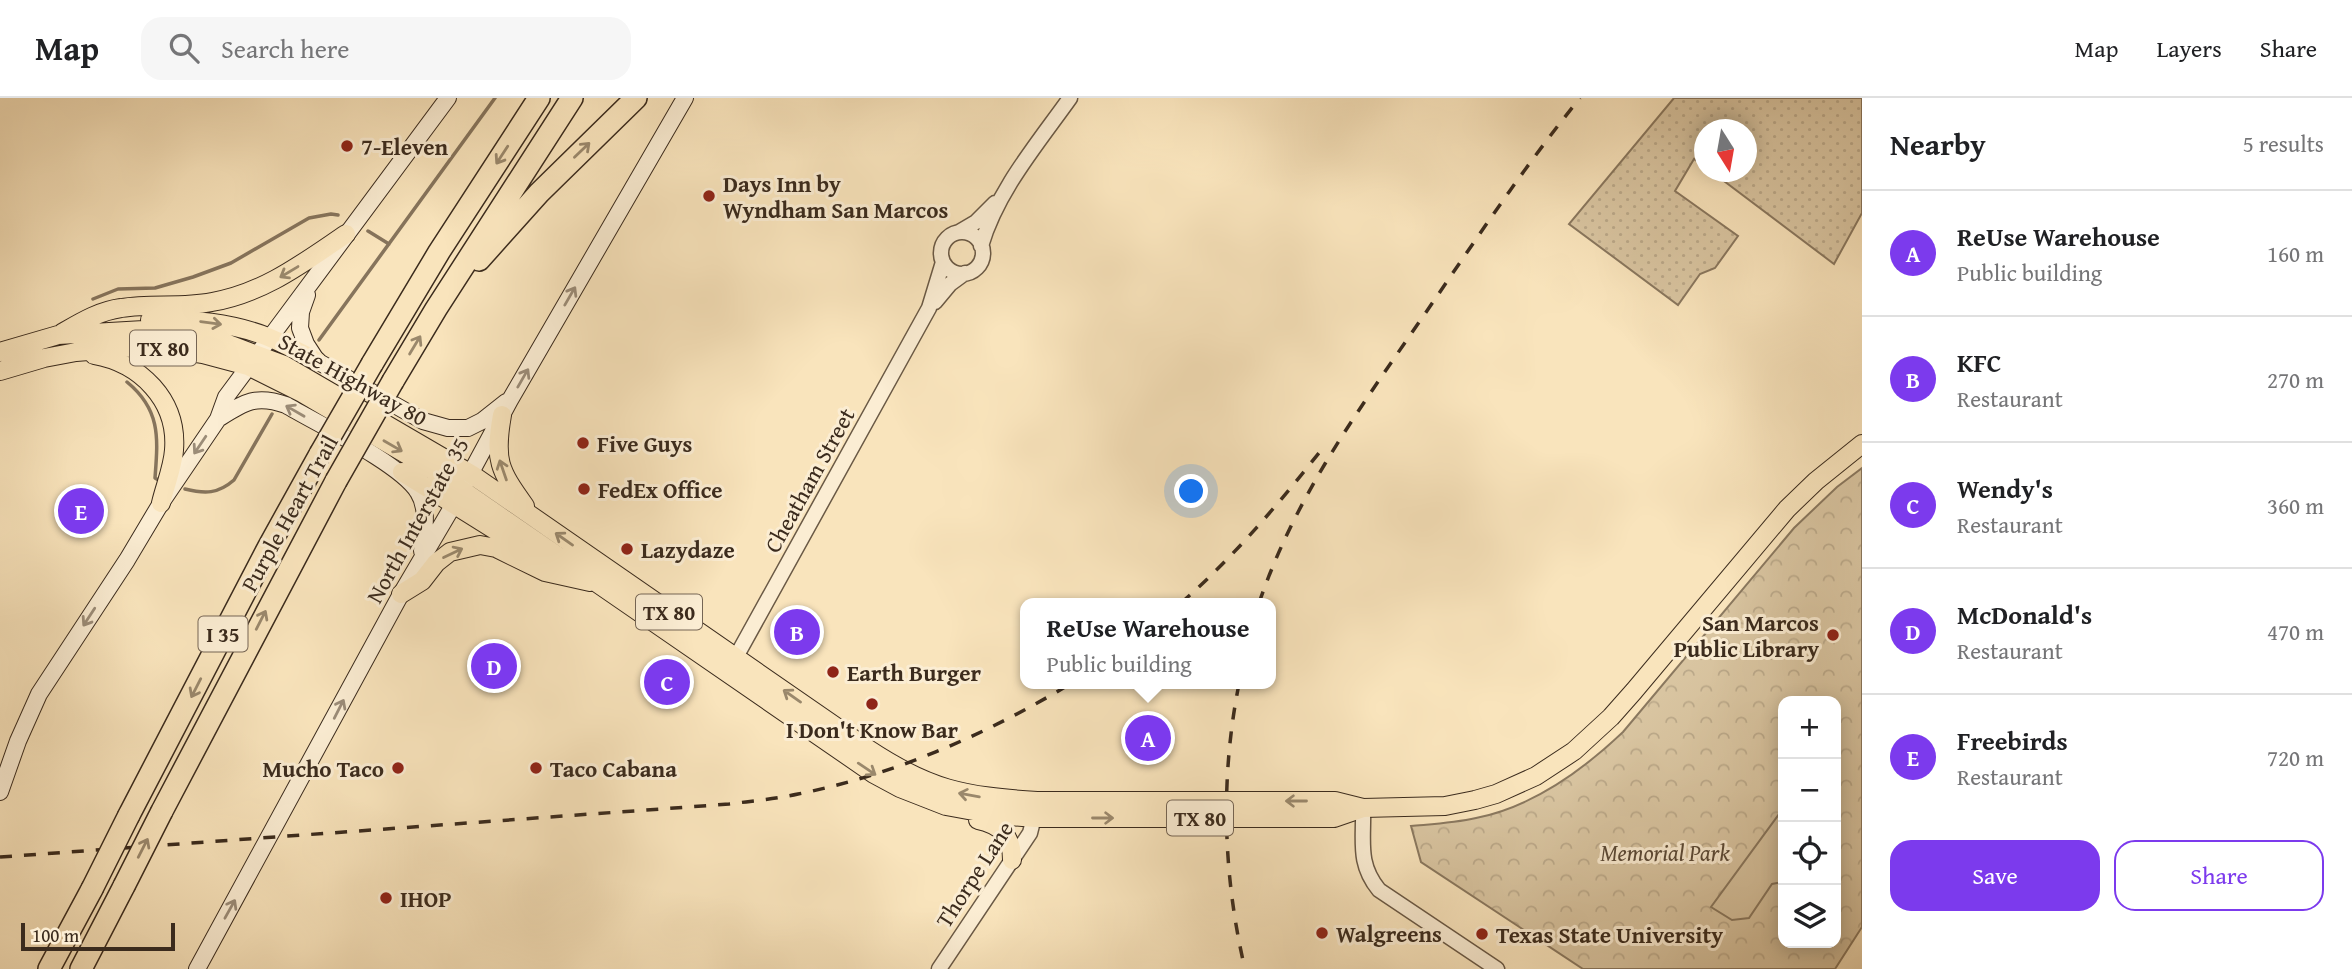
<!DOCTYPE html>
<html lang="en">
<head>
<meta charset="utf-8">
<style>
  :root { --surface:#fff; --page:#f6f6f6; --text:#202124; --muted:#757577; --line:#e0e0e0; --accent:#7c3aed }
  body { margin:0; font-family:"Gentium Book Plus",serif; background:var(--page); color:var(--text) }
  .controls { position:absolute; right:21px; bottom:21px; display:grid; overflow:hidden; border-radius:14px; box-shadow:0 4px 18px #0003 }
  .controls button { width:63px; height:63px; display:grid; place-items:center; padding:0; border:0; border-bottom:2px solid var(--line); background:var(--surface); color:var(--text); font:35px sans-serif }
  .compass { position:absolute; left:1694px; top:21px; width:63px; height:63px; border-radius:50%; background:var(--surface); box-shadow:0 4px 18px #0003; rotate:169deg }
  .scale { position:absolute; left:21px; bottom:18px; width:154px; box-sizing:border-box; padding-left:7px; border:4px solid #3b2b1d; border-top:0; font-size:19px; line-height:24px; white-space:nowrap; color:#3b2b1d; -webkit-text-stroke:5px #fbedd3; paint-order:stroke }
  .you { position:absolute; left:1192px; top:394px; width:24px; height:24px; margin:-18px; border:5px solid #fff; border-radius:50%; background:#1a73e8; box-shadow:0 0 0 10px #1a73e833 }
  .badge { display:grid; place-items:center; width:46px; height:46px; border-radius:50%; background:var(--accent); color:#fff; font-size:23px; font-weight:700 }
  .pin { position:absolute; translate:-50% -50%; border:4px solid #fff; box-shadow:0 2px 7px #0006 }
  .popup { position:absolute; left:1020px; top:500px; width:256px; height:91px; box-sizing:border-box; display:grid; place-content:center; border-radius:14px; background:var(--surface); filter:drop-shadow(0 2px 5px #0005); font-size:23px; white-space:nowrap; color:var(--muted) }
  .popup b { font-size:26px; color:var(--text) }
  .popup::after { content:''; position:absolute; left:50%; top:100%; margin-left:-14px; border:14px solid transparent; border-top-color:var(--surface) }
  .list { margin:0; padding:0; list-style:none }
  h2 { display:flex; justify-content:space-between; align-items:center; height:91px; margin:0; padding:0 28px; font-size:30px }
  h2 small { font-size:23px; font-weight:400; color:var(--muted) }
  .list li { display:grid; grid-template-columns:46px 1fr auto; gap:21px; align-items:center; box-sizing:border-box; height:126px; padding:0 28px; border-top:2px solid var(--line) }
  .list b { display:block; font-size:26px; white-space:nowrap }
  .list p { margin:0; font-size:23px; white-space:nowrap; color:var(--muted) }
  .list em { font-size:23px; font-style:normal; color:var(--muted) }
  .actions { display:flex; gap:14px; padding:21px 28px }
  .actions a { flex:1; padding:16px 0; border:2px solid var(--accent); border-radius:21px; text-align:center; font-size:24px; color:var(--accent) }
  .actions .main { background:var(--accent); color:#fff }
  .icon { flex:none; width:38px; height:38px; fill:none; stroke:currentColor; stroke-width:2; stroke-linecap:round; stroke-linejoin:round }
  .map { position:relative; flex:none; width:1862px; height:871px; overflow:hidden }
  header { display:flex; align-items:center; gap:42px; box-sizing:border-box; height:98px; padding:0 35px; background:var(--surface); border-bottom:2px solid var(--line) }
  header strong { font-size:33px }
  nav { display:flex; gap:38px; margin-inline-start:auto; font-size:24px }
  .search { width:490px; height:63px; background:var(--page); display:flex; align-items:center; gap:18px; box-sizing:border-box; padding:0 24px; border-radius:21px; color:var(--muted); font-size:26px }
  main { display:flex }
  aside { flex:1; background:var(--surface) }
  .map>svg:first-child { display:block }
  .grass { fill:url(#grass-dots); stroke:#8a785f; stroke-width:2 }
  .forest { fill:url(#forest-crowns); stroke:#8a785f; stroke-width:2; fill-rule:evenodd }
  .garden { fill:#d9c5a1; stroke:#8a785f; stroke-width:2 }
  .lines { fill:none; stroke-linecap:round; stroke-linejoin:round }
  .stream { stroke:#86745c; stroke-width:3.5 }
  .tertiary-casing { stroke:#6a5945; stroke-width:17 }
  .secondary-casing { stroke:#3b2b1d; stroke-width:18 }
  .primary-casing { stroke:#3b2b1d; stroke-width:20 }
  .motorway-casing { stroke:#3b2b1d; stroke-width:24 }
  .tertiary { stroke:#fbedd3; stroke-width:14 }
  .secondary { stroke:#fbedd3; stroke-width:16 }
  .primary { stroke:#f9e4bc; stroke-width:18 }
  .motorway { stroke:#f9e4bc; stroke-width:21 }
  .rail { stroke:#3b2b1d; stroke-width:3.5; stroke-dasharray:12 12; stroke-linecap:butt }
  .motorway-bridge-casing { stroke:#3b2b1d; stroke-width:24; stroke-linecap:butt }
  .motorway-bridge { stroke:#f9e4bc; stroke-width:21 }
  .oneway { stroke:#9a886c }
  .oneway2 { stroke:#9b8c78 }
  .poi-dot { fill:#8f2418; stroke:#fbedd3; stroke-width:2.5 }
  .labels { text-anchor:middle; dominant-baseline:central; stroke-width:6; stroke-linejoin:round; paint-order:stroke }
  .shield { fill:#fbedd3; stroke:#756554; stroke-width:2 }
  .shield-label { font-size:21px; font-weight:bold; fill:#3b2b1d }
  .poi-label { font-size:23px; font-weight:bold; fill:#3b2b1d; stroke:#fbedd3; text-anchor:start }
  .street-label { font-size:23px; fill:#3b2b1d; stroke:#fbedd3 }
  .park-label { font-size:23px; font-style:italic; fill:#5b4a37; stroke:#fbedd3 }
</style>
</head>
<body>
<header>
<strong>Map</strong>
<div class="search"><svg class="icon" aria-label="search" viewBox="0 0 24 24"><circle cx="10" cy="10" r="6"/><path d="M15 15l6 6"/></svg>Search here</div>
<nav><a>Map</a><a>Layers</a><a>Share</a></nav>
</header>
<main>
<div class="map">
<svg width="1862" height="871" viewBox="0 0 1862 871">
  <defs>
    <pattern id="grass-dots" width="8" height="8" patternUnits="userSpaceOnUse" patternTransform="scale(1.75)"><rect width="8" height="8" fill="#d9c5a1"/><path d="M2 2h.1M6 6h.1" fill="none" stroke="#bba98a" stroke-width="1.8" stroke-linecap="round"/></pattern>
    <pattern id="forest-crowns" width="20" height="18" patternUnits="userSpaceOnUse" patternTransform="scale(1.75)"><rect width="20" height="18" fill="#d9c5a1"/><path d="M2 6a3 3 0 1 1 6 0M12 15a3 3 0 1 1 6 0" fill="none" stroke="#bba98a"/></pattern>
  </defs>
  <rect width="100%" height="100%" fill="#f9e4bc"/>
  <filter id="stains"><feTurbulence type="fractalNoise" baseFrequency=".00286" numOctaves="4"/><feColorMatrix values="0 0 0 0 .2 0 0 0 0 .09 0 0 0 0 .02 0 0 0 .5 -.17"/></filter>
  <radialGradient id="worn" r=".72"><stop offset=".6" stop-color="#630" stop-opacity="0"/><stop offset="1" stop-color="#630" stop-opacity=".3"/></radialGradient>
  <path class="grass" d="M1674,0H1862V115L1834,166L1712,74H1746V32H1704V68L1694,61L1675,93L1738,138L1715,170L1700,176L1678,207L1569,126Z"/>
  <path class="forest" d="M1862,370V829L1835,871H1583L1421,764L1411,728C1433,726 1454,725 1476,720C1532,709 1582,673 1623,634L1794,430L1837,389ZM1783,603H1836V845H1783Z"/>
  <path class="garden" d="M1782,712L1783,784L1772,786L1749,820L1732,822L1711,809Z"/>
  <g class="lines">
    <path class="stream" d="M368,133L389,146
      M93,201L118,191L155,190L193,179L231,165L309,120L331,116L338,117
      M319,242L495,0
      M127,284C161,312 158,340 155,380L160,383
      M185,391C205,396 218,396 234,382L272,316"/>
    <defs>
      <path id="tertiary" d="M959,134L976,124L995,105
        M941 155a21 21 0 1 1 42 0a21 21 0 1 1-42 0Z
        M981,148C997,93 1038,45 1070,0
        M935,204L950,186L965,175
        M731,568L929,210L943,164
        M1363,710C1364,743 1357,765 1379,792L1497,871
        M939,871L1030,735L1036,711"/>
      <path id="secondary" d="M307,197L301,214L300,230L306,246L317,263L423,323L448,330H468L482,323L506,304
        M218,321C243,305 255,296 286,307C318,326 401,366 418,394C429,411 424,434 422,453
        M0,694L18,643L39,596L127,462L161,405L218,321L226,299L448,0
        M197,871L401,496L454,406L510,302L685,0"/>
      <path id="primary" d="M150,222C190,221 230,224 268,239C285,246 301,255 317,263
        M62,235C81,224 99,213 121,210C151,205 182,210 212,204C264,195 303,165 346,136
        M0,254L58,237L144,232L198,238L228,246L284,267L471,376L868,651C930,692 963,698 1037,703H1335L1363,710
        M94,257C140,265 178,302 174,352C173,369 165,388 161,405
        M0,273L44,260L76,254L150,248L203,256L248,268L302,295L433,372L874,676L900,690L946,708L995,717L1035,720H1334L1363,710L1445,708L1475,702L1496,696L1536,678L1574,653L1611,619L1634,593L1787,411L1816,383L1862,346
        M502,317C494,362 499,372 525,408
        M402,374L527,452L549,462L559,464
        M401,496L422,483L436,465L450,454L480,447L496,450L545,474L590,484
        M978,722C1001,727 1012,738 1012,762"/>
      <path id="motorway" d="M479,162L539,95L636,0
        M372,266L439,154L539,0
        M393,283L436,211L572,0
        M162,713L336,383
        M129,717L269,448L320,356
        M49,871L92,791
        M81,871L124,788"/>
    </defs>
    <use href="#tertiary" class="tertiary-casing"/>
    <use href="#secondary" class="secondary-casing"/>
    <use href="#primary" class="primary-casing"/>
    <use href="#motorway" class="motorway-casing"/>
    <use href="#tertiary" class="tertiary"/>
    <use href="#secondary" class="secondary"/>
    <use href="#primary" class="primary"/>
    <use href="#motorway" class="motorway"/>
    <path class="rail" d="M1181,505C1236,457 1281,403 1326,346
      M1259,505C1296,397 1358,313 1422,220C1473,146 1523,70 1580,0
      M1239,586C1220,680 1223,778 1245,871
      M0,759L729,706C752,703 775,701 798,696C894,677 987,636 1070,586"/>
    <defs>
      <path id="motorway-bridge" d="M320,356L372,266
        M336,383L393,283
        M124,788L162,713
        M92,791L129,717"/>
    </defs>
    <use href="#motorway-bridge" class="motorway-bridge-casing"/>
    <use href="#motorway-bridge" class="motorway-bridge"/>
  </g>
  <defs><path id="oneway-shaft" d="M-6 0H5M1.5-3L5.5 0L1.5 3" fill="none" stroke-width="1.6" stroke-linecap="round" stroke-linejoin="round" transform="scale(1.75)"/></defs>
  <g class="oneway">
    <use href="#oneway-shaft" transform="translate(582 52) rotate(-44)"/>
    <use href="#oneway-shaft" transform="translate(502 57) rotate(123)"/>
    <use href="#oneway-shaft" transform="translate(289 174) rotate(149)"/>
    <use href="#oneway-shaft" transform="translate(211 225) rotate(8)"/>
    <use href="#oneway-shaft" transform="translate(415 247) rotate(-59)"/>
    <use href="#oneway-shaft" transform="translate(393 348) rotate(30)"/>
    <use href="#oneway-shaft" transform="translate(503 372) rotate(-109)"/>
    <use href="#oneway-shaft" transform="translate(564 441) rotate(-145)"/>
    <use href="#oneway-shaft" transform="translate(453 455) rotate(-26)"/>
    <use href="#oneway-shaft" transform="translate(261 522) rotate(-63)"/>
    <use href="#oneway-shaft" transform="translate(196 590) rotate(117)"/>
    <use href="#oneway-shaft" transform="translate(792 598) rotate(-145)"/>
    <use href="#oneway-shaft" transform="translate(867 671) rotate(34)"/>
    <use href="#oneway-shaft" transform="translate(969 697) rotate(-170)"/>
    <use href="#oneway-shaft" transform="translate(1296 703) rotate(180)"/>
    <use href="#oneway-shaft" transform="translate(1103 720)"/>
    <use href="#oneway-shaft" transform="translate(143 750) rotate(-63)"/>
  </g>
  <g class="oneway2">
    <use href="#oneway-shaft" transform="translate(570 198) rotate(-60)"/>
    <use href="#oneway-shaft" transform="translate(523 280) rotate(-60)"/>
    <use href="#oneway-shaft" transform="translate(295 313) rotate(-150)"/>
    <use href="#oneway-shaft" transform="translate(200 347) rotate(124)"/>
    <use href="#oneway-shaft" transform="translate(89 519) rotate(123)"/>
    <use href="#oneway-shaft" transform="translate(339 611) rotate(-63)"/>
    <use href="#oneway-shaft" transform="translate(230 811) rotate(-61)"/>
  </g>
  <g class="poi-dot">
    <circle cx="347" cy="48" r="7"/>
    <circle cx="709" cy="98" r="7"/>
    <circle cx="583" cy="345" r="7"/>
    <circle cx="584" cy="391" r="7"/>
    <circle cx="627" cy="451" r="7"/>
    <circle cx="1833" cy="537" r="7"/>
    <circle cx="833" cy="574" r="7"/>
    <circle cx="872" cy="606" r="7"/>
    <circle cx="398" cy="670" r="7"/>
    <circle cx="536" cy="670" r="7"/>
    <circle cx="386" cy="800" r="7"/>
    <circle cx="1322" cy="835" r="7"/>
    <circle cx="1482" cy="836" r="7"/>
  </g>
  <g class="labels">
    <g class="shield">
      <rect x="130" y="232.5" width="66" height="35" rx="5"/>
      <rect x="636" y="496.5" width="66" height="35" rx="5"/>
      <rect x="198.5" y="518.5" width="49" height="35" rx="5"/>
      <rect x="1167" y="702.5" width="66" height="35" rx="5"/>
    </g>
    <g class="shield-label">
      <text x="163" y="250">TX 80</text>
      <text x="669" y="514">TX 80</text>
      <text x="223" y="536">I 35</text>
      <text x="1200" y="720">TX 80</text>
    </g>
    <g class="poi-label">
      <text x="361" y="48">7-Eleven</text>
      <text x="723" y="85">Days Inn by<tspan x="723" dy="26">Wyndham San Marcos</tspan></text>
      <text x="597" y="345">Five Guys</text>
      <text x="598" y="391">FedEx Office</text>
      <text x="641" y="451">Lazydaze</text>
      <text x="1819" y="524" text-anchor="end">San Marcos<tspan x="1819" dy="26">Public Library</tspan></text>
      <text x="847" y="574">Earth Burger</text>
      <text x="872" y="631" text-anchor="middle">I Don't Know Bar</text>
      <text x="384" y="670" text-anchor="end">Mucho Taco</text>
      <text x="550" y="670">Taco Cabana</text>
      <text x="400" y="800">IHOP</text>
      <text x="1336" y="835">Walgreens</text>
      <text x="1496" y="836">Texas State University</text>
    </g>
    <g class="street-label">
      <text transform="translate(353 281) rotate(29)">State Highway 80</text>
      <text transform="translate(809 382) rotate(-61)">Cheatham Street</text>
      <text transform="translate(289 415) rotate(-61)">Purple Heart Trail</text>
      <text transform="translate(417 422) rotate(-61)">North Interstate 35</text>
      <text transform="translate(974 776) rotate(-57)">Thorpe Lane</text>
    </g>
    <g class="park-label">
      <text x="1665" y="754">Memorial Park</text>
    </g>
  </g>
  <rect width="100%" height="100%" filter="url(#stains)"/>
  <rect width="100%" height="100%" fill="url(#worn)"/>
</svg>
<div class="controls">
<button>+</button>
<button>−</button>
<button><svg class="icon" aria-label="locate" viewBox="0 0 24 24"><circle cx="12" cy="12" r="6"/><path d="M12 2v4M12 18v4M2 12h4M18 12h4"/></svg></button>
<button><svg class="icon" aria-label="layers" viewBox="0 0 24 24"><path d="M12 4l9 5-9 5-9-5zM3 14l9 5 9-5"/></svg></button>
</div>
<svg class="compass" viewBox="-18 -18 36 36"><path d="M0-13l5 13h-10z" fill="#e53935"/><path d="M0 13l5-13h-10z" fill="#757577"/></svg>
<div class="scale">100 m</div>
<div class="you"></div>
<div class="pin badge" style="left:1148px;top:640px">A</div>
<div class="popup"><b>ReUse Warehouse</b>Public building</div>
<div class="pin badge" style="left:797px;top:534px">B</div>
<div class="pin badge" style="left:667px;top:584px">C</div>
<div class="pin badge" style="left:494px;top:568px">D</div>
<div class="pin badge" style="left:81px;top:413px">E</div>
</div>
<aside>
<h2>Nearby<small>5 results</small></h2>
<ul class="list">
<li><span class="badge">A</span><div><b>ReUse Warehouse</b><p>Public building</p></div><em>160 m</em></li>
<li><span class="badge">B</span><div><b>KFC</b><p>Restaurant</p></div><em>270 m</em></li>
<li><span class="badge">C</span><div><b>Wendy's</b><p>Restaurant</p></div><em>360 m</em></li>
<li><span class="badge">D</span><div><b>McDonald's</b><p>Restaurant</p></div><em>470 m</em></li>
<li><span class="badge">E</span><div><b>Freebirds</b><p>Restaurant</p></div><em>720 m</em></li>
</ul>
<div class="actions"><a class="main">Save</a><a>Share</a></div>
</aside>
</main>
</body>
</html>
